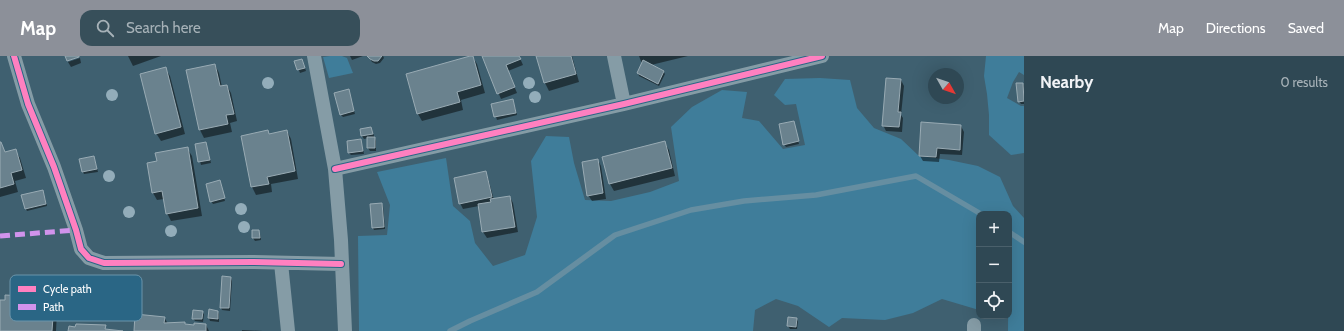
<!DOCTYPE html>
<html lang="en">
<head>
<meta charset="utf-8">
<style>
  :root { --surface:#2f4854; --page:#374f5a; --text:#f1f3f6; --muted:#a7b2b8; --line:#4a606b; --accent:#8c9099 }
  body { margin:0; font-family:Cabin,sans-serif; background:var(--page); color:var(--text) }
  .controls { position:absolute; right:12px; bottom:12px; display:grid; overflow:hidden; border-radius:8px; box-shadow:0 4px 16px #0002 }
  .controls button { width:36px; height:36px; display:grid; place-items:center; padding:0; border:0; border-bottom:1px solid var(--line); background:var(--surface); color:var(--text); font:20px sans-serif }
  .compass { position:absolute; left:928px; top:12px; width:36px; height:36px; border-radius:50%; background:var(--surface); box-shadow:0 4px 16px #0002; rotate:130deg }
  .list { margin:0; padding:0; list-style:none }
  h2 { display:flex; justify-content:space-between; align-items:center; height:52px; margin:0; padding:0 16px; font-size:17px }
  h2 small { font-size:13px; font-weight:400; color:var(--muted) }
  .icon { flex:none; width:22px; height:22px; fill:none; stroke:currentColor; stroke-width:2; stroke-linecap:round; stroke-linejoin:round }
  .map { position:relative; flex:none; width:1024px; height:275px; overflow:hidden }
  header { display:flex; align-items:center; gap:24px; box-sizing:border-box; height:56px; padding:0 20px; background:var(--accent); color:#fff }
  header strong { font-size:19px }
  nav { display:flex; gap:22px; margin-inline-start:auto; font-size:14px }
  .search { width:280px; height:36px; background:var(--page); display:flex; align-items:center; gap:10px; box-sizing:border-box; padding:0 14px; border-radius:12px; color:var(--muted); font-size:15px }
  main { display:flex }
  aside { flex:1; background:var(--surface) }
  .map>svg:first-child { display:block }
  .green { fill:#3f7d9a }
  .shadow { fill:#0007 }
  .lines { fill:none; stroke-linecap:round; stroke-linejoin:round }
  .stream { stroke:#668ea1; stroke-width:5.5 }
  .building { fill:#6a828e; stroke:#99abb4 }
  .minor { stroke:#859ca6; stroke-width:14 }
  .quiet { stroke:#d193ec; stroke-width:5; stroke-dasharray:10 5; stroke-linecap:butt }
  .cycleway-casing { stroke:#2a6685; stroke-width:8 }
  .cycleway { stroke:#ff80c0; stroke-width:6 }
  .tree { fill:#93adba }
  .key { fill:#2a6685; stroke:#6a94aa; stroke-width:1 }
  .key-label { font-size:11px; fill:#fff }
</style>
</head>
<body>
<header>
<strong>Map</strong>
<div class="search"><svg class="icon" aria-label="search" viewBox="0 0 24 24"><circle cx="10" cy="10" r="6"/><path d="M15 15l6 6"/></svg>Search here</div>
<nav><a>Map</a><a>Directions</a><a>Saved</a></nav>
</header>
<main>
<div class="map">
<svg width="1024" height="275" viewBox="0 0 1024 275">
  <rect width="100%" height="100%" fill="#3f6070"/>
  <path class="green" d="M330,0H342L347,2L353,17L329,22L323,1Z
    M986,0H1024V19L1019,16L1013,26L1007,42L1021,50H1024V97L1011,99L989,79V59L987,38L984,20Z
    M820,22L850,24L857,52L874,72L901,83L919,100L949,104L978,110L1000,121L1013,150L1024,162V275H1008L1009,158H979V254L942,243L913,257L885,264L842,262L829,271L798,250L776,243L755,254L753,275H359L358,180L387,179L390,149L377,116L446,102L453,150L470,165L475,187L493,210L525,199L537,161L531,105L546,80L569,81L574,107L585,144L611,145L650,136L679,125L671,71L692,51L722,34L747,36L742,62L759,65L783,93L805,89L796,48L785,49L774,39L785,23Z"/>
  <path class="shadow" d="M128,0H161L133,10Z
    M350,0H363L352,4Z
    M368,0H383L384,2L380,7L376,8L372,6Z
    M472,0L477,8L485,37L461,44L463,54L422,65L418,58Z
    M483,0H519L523,9L508,15L517,37L501,43Z
    M537,0H572L579,26L549,35L545,27Z
    M639,0H688L651,9L663,15L665,18L659,30L639,20L638,17L642,8Z
    M80,2L81,7L71,11L68,6Z
    M302,4L306,15L300,17L296,6Z
    M215,9L219,17L222,31L227,30L231,37L237,65L230,67L232,76L204,82L200,74L187,15Z
    M165,12L170,20L185,78L161,85L156,77Z
    M901,24L904,30L901,59L903,62L902,76L886,75L883,69Z
    M1023,28L1024,30V48H1021L1019,45Z
    M348,34L355,58L343,61L341,59Z
    M513,44L517,59L497,64L492,48Z
    M793,66L799,88L786,91L784,88Z
    M961,70L964,76L962,99L940,98L939,106L923,105L920,100Z
    M371,72L376,85V95H370L368,92V82L364,83L362,80L361,74Z
    M287,75L291,83L298,123L271,128L272,136L256,139L252,131L242,81L268,76L270,79Z
    M361,84L364,98L351,99L349,97Z
    M664,86L669,94L675,120L614,135L610,128L604,102Z
    M0,87L6,97L15,94L20,102L26,122L15,125L18,136L0,141Z
    M206,87L211,107L201,109L196,89Z
    M187,92L192,100L202,160L171,165L167,157L164,143L157,144L153,137L158,106Z
    M94,101L98,116L84,118L83,116Z
    M598,104L601,110L606,143L592,145L588,139Z
    M485,116L488,122L494,144L510,141L513,147L518,176L487,182L483,176L479,150L463,153L460,147Z
    M221,128L225,145L213,148L211,145Z
    M44,138L47,150L27,155L26,153Z
    M382,148L383,150L385,173L374,174L373,172Z
    M259,175L260,178L261,184L255,185L253,182Z
    M231,222L232,225L230,255L222,254L221,252Z
    M43,242L46,248H53L57,256L56,275H0V245Z
    M202,256L204,258L203,266L195,265L193,262Z
    M218,256L219,258V266L210,265L209,262Z
    M164,261L168,268L185,267L186,269H206L209,275H135Z
    M796,263L798,265L797,273H790L788,270Z
    M242,274L263,275H242Z"/>
  <g class="lines">
    <path class="stream" d="M1009,176L1024,186
      M450,275L470,265L537,236L615,179L691,154L744,145L816,139L916,120L981,158"/>
  </g>
  <path class="building" d="M65,0H79V1L67,5Z
    M367,0H382L378,5H374L370,3Z
    M470,0H473L481,29L457,36L460,46L417,58L406,18Z
    M482,0H519L521,3L506,9L515,31L497,38Z
    M536,0H571L576,18L544,27Z
    M302,3L305,12L297,14L294,5Z
    M643,4L664,15L658,28L637,17Z
    M215,8L220,30L227,29L234,58L226,59L228,68L199,74L186,14Z
    M166,11L181,71L155,78L140,18Z
    M886,22L901,23L898,56H901L899,71L882,70Z
    M1016,27H1023L1024,45L1018,46Z
    M349,33L354,55L340,59L334,37Z
    M513,43L516,57L494,61L491,48Z
    M794,65L799,85L783,89L779,68Z
    M921,66L961,69L960,94L937,92L936,101L919,100Z
    M371,71L373,78L361,80L360,73Z
    M268,74L269,78L287,74L295,115L267,121L269,128L251,131L241,80Z
    M367,81H375V92H367Z
    M361,83L363,95L348,97L347,85Z
    M665,85L672,112L609,128L602,101Z
    M0,86H1L5,96L16,93L22,114L11,117L14,128L0,132Z
    M206,86L210,104L198,106L195,88Z
    M188,91L198,152L166,158L162,135L152,137L147,107L157,105L155,97Z
    M94,100L97,113L82,116L79,103Z
    M598,103L603,137L587,140L582,106Z
    M486,115L492,141L459,148L454,122Z
    M220,124L225,142L210,146L206,128Z
    M43,134L46,148L25,153L21,139Z
    M510,140L515,171L482,176L478,148L491,146L490,143Z
    M382,147L384,171L372,172L370,148Z
    M252,174H259L260,182H252Z
    M222,220L231,221L229,252H220Z
    M5,239L44,241L43,247H54L52,275H0V244H5Z
    M209,253L218,255V263L208,262Z
    M193,254L203,255L202,263H192Z
    M135,258L165,261L164,267L185,266V268L194,269V267L206,268V275H134Z
    M788,261L797,262L796,271L787,270Z
    M76,268L106,269L105,273L123,275H68L69,270L75,271Z"/>
  <g class="lines">
    <path class="minor" d="M14,0L28,48L54,111L76,174L81,193L89,202L104,207L253,206L341,208
      M314,0L335,113L341,184L345,275
      M614,0L624,48
      M335,113L624,48L822,0
      M281,207L288,275
      M974,269V275"/>
    <path class="quiet" d="M0,180L76,174"/>
    <defs>
      <path id="cycleway" d="M14,0L28,48L54,111L76,174L81,193L89,202L104,207L253,206L341,208
        M335,113L624,48L822,0"/>
    </defs>
    <use href="#cycleway" class="cycleway-casing"/>
    <use href="#cycleway" class="cycleway"/>
  </g>
  <g class="tree">
    <circle cx="268" cy="27" r="6"/>
    <circle cx="529" cy="27" r="6"/>
    <circle cx="112" cy="39" r="6"/>
    <circle cx="535" cy="41" r="6"/>
    <circle cx="109" cy="120" r="6"/>
    <circle cx="241" cy="153" r="6"/>
    <circle cx="129" cy="156" r="6"/>
    <circle cx="244" cy="171" r="6"/>
    <circle cx="171" cy="175" r="6"/>
  </g>
  <rect x="10" y="219" width="132" height="46" rx="6" class="key"/>
  <rect x="18" y="230" width="18" height="6" fill="#ff80c0"/>
  <rect x="18" y="248" width="18" height="6" fill="#d193ec"/>
  <g class="key-label">
    <text x="43" y="237">Cycle path</text>
    <text x="43" y="255">Path</text>
  </g>
</svg>
<div class="controls">
<button>+</button>
<button>−</button>
<button><svg class="icon" aria-label="locate" viewBox="0 0 24 24"><circle cx="12" cy="12" r="6"/><path d="M12 2v4M12 18v4M2 12h4M18 12h4"/></svg></button>
</div>
<svg class="compass" viewBox="-18 -18 36 36"><path d="M0-13l5 13h-10z" fill="#e53935"/><path d="M0 13l5-13h-10z" fill="#a7b2b8"/></svg>
</div>
<aside>
<h2>Nearby<small>0 results</small></h2>
<ul class="list">
</ul>
</aside>
</main>
</body>
</html>
